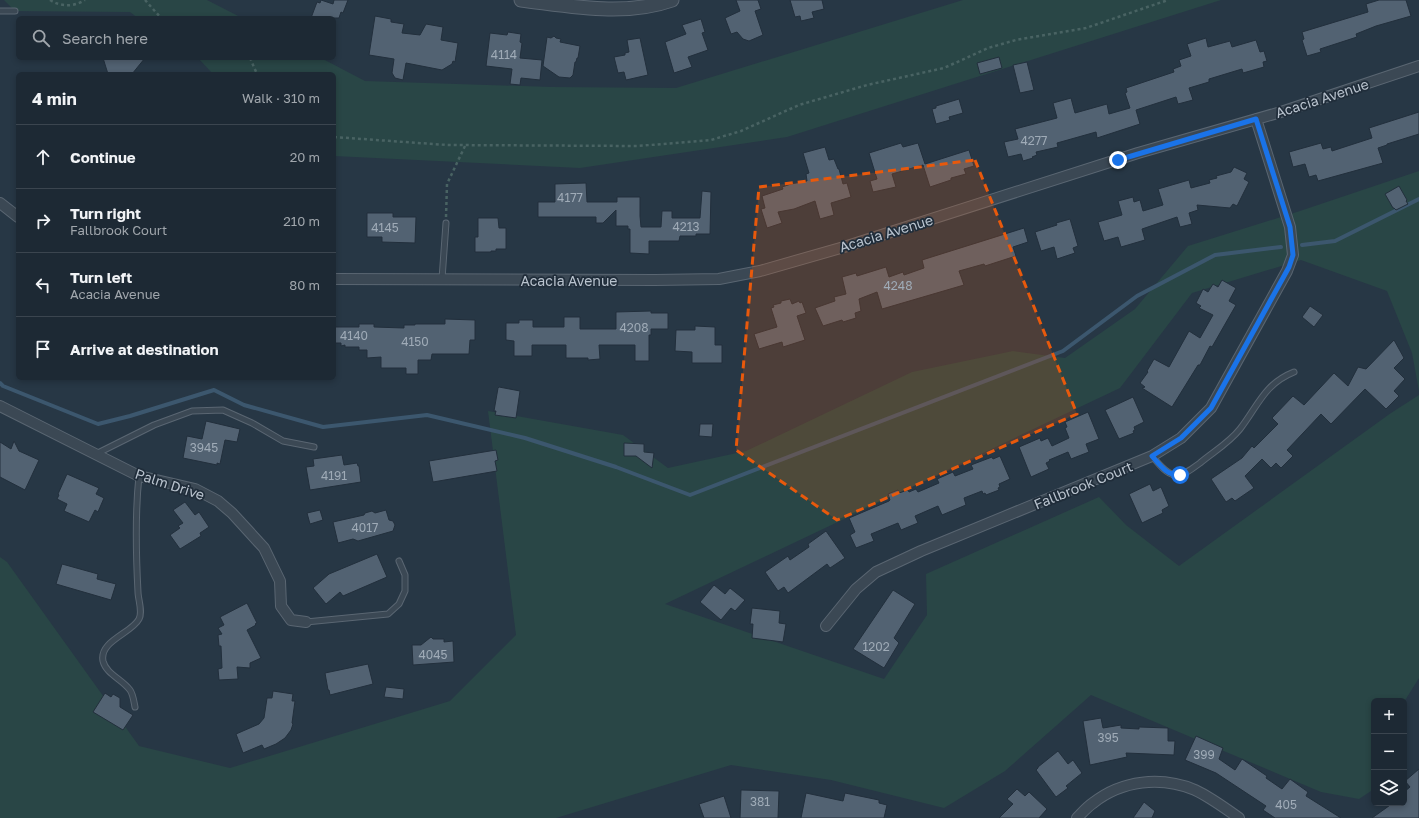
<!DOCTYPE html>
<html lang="en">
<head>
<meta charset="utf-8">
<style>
  :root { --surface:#1d2934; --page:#25313c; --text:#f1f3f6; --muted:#a0a6ac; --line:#3b454f }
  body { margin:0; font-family:"Golos Text",sans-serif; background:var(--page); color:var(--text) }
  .controls { position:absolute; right:12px; bottom:12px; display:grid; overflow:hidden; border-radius:6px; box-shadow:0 2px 6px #0003 }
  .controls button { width:36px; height:36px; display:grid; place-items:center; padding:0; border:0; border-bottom:1px solid var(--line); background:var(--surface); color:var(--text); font:20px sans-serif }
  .stop { position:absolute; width:12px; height:12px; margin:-9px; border:3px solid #1a73e8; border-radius:50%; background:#fff }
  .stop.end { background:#1a73e8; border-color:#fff; box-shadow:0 1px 4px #0008 }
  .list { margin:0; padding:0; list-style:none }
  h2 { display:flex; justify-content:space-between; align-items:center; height:52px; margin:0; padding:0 16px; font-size:17px }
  h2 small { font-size:13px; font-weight:400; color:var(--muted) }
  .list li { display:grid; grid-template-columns:26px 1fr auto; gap:12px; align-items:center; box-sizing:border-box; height:64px; padding:0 16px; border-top:1px solid var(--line) }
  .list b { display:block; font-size:15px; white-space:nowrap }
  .list p { margin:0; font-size:13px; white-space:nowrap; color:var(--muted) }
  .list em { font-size:13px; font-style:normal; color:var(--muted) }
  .icon { flex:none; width:22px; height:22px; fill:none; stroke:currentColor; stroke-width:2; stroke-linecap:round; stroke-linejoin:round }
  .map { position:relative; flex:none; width:1419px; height:818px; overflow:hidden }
  .search { position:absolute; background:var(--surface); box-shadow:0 2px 6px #0003; left:16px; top:16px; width:320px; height:44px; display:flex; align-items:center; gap:10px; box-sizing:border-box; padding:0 14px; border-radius:6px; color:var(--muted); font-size:15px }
  .panel { position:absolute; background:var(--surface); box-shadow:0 2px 6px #0003; left:16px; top:72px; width:320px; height:308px; border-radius:6px }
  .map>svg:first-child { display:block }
  .green { fill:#294646 }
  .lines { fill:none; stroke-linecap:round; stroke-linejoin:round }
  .stream { stroke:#3c576e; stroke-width:4 }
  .building { fill:#526272; stroke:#222f3c }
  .service-casing { stroke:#5a6672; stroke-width:7 }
  .minor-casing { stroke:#5a6672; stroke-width:12 }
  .tertiary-casing { stroke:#5a6672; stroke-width:15 }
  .path { stroke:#496363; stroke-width:2.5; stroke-dasharray:3 3; stroke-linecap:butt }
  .service { stroke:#3b4854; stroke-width:5 }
  .minor { stroke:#3b4854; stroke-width:10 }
  .tertiary { stroke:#3b4854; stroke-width:13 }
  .route { stroke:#1a73e8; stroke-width:5 }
  .marked { fill:#e8590c; fill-opacity:0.2; stroke:#e8590c; stroke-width:3; stroke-dasharray:8 5; stroke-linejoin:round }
  .labels { text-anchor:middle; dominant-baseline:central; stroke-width:3.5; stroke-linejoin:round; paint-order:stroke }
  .number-label { font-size:12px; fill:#9fabb7 }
  .street-label { font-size:14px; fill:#b9c3ce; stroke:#202d3a }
</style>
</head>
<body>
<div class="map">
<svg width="1419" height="818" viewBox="0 0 1419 818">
  <rect width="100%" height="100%" fill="#273745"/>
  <path class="green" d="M4,0H207L242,18H138L130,12L15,11Z
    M963,0H1221L787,137L580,168L334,156V74H213L198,58H321L365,81L551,87L676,88Z
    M1419,171V391L1412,353L1387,291L1301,260L1192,293L1120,388L665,604L884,679L927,615L926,574L1099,497L1126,525L1179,566L1391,413L1419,395V678L1404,702V701H1374V789L1359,799L1321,792L1091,695L1005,771L944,808L831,780L731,765L556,818H0V557L7,562L139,746L230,768L450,701L516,635L488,411L623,435L668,468L746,451L912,372L1013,351L1065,358L1135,309L1188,246L1300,211Z"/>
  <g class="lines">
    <path class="stream" d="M1302,245L1335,241L1419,199
      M0,383L3,386L98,424L130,416L214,390L244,405L323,427L427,415L525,438L616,467L690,495L1063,351L1137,296L1215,255L1281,247"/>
  </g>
  <path class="building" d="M321,0L333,4L334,0H348L343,13L341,12L339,18H311L317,2L320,3Z
    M736,0H758L761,9L755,11L763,35L749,41L743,39L737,32L731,34L725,18L740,11Z
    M790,0H822L824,9L812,12L814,18L801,21L800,16L795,17Z
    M1379,0H1406L1411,16L1376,26L1356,34L1357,37L1320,49L1321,52L1307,56L1302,40L1304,39L1302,32L1368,12L1366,4Z
    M375,16L391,19V22L404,24L402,33L420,35L426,24L443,27L441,40L458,43L455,62L453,61L452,64L442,70L406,63L403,80L395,78L392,73L394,59L369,55Z
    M701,19L705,32L702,33L708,50L688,57L692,67L674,73L665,42L686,34L682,25Z
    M508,32L521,34L520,42L522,43L520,58L542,60L540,80L521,78L520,85L510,84L512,69L486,66L490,33L507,35Z
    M554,36L556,38L561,39L560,42L580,46L578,58H577L576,62H575L573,75L570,78L559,77L543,66L547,37L551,38Z
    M640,38L648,75L626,80L624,72L618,73L614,57L625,55V53L629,52L627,40Z
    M1206,38L1208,47L1230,41L1232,47L1256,40L1260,52L1264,51L1267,61L1263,62L1264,67L1243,73L1242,69L1209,79V82L1189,88L1193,100L1178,104L1176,97L1136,110L1140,124L1097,138L1096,132L1057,143L1058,147L1036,152L1037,155L1032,157L1033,158L1023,161L1021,154L1008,157L1004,142L1018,139L1015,129L1057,118L1053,103L1071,98L1075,113L1107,104L1109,114L1130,108L1125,93L1127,92L1126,88L1174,72L1173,69L1181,66L1179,60L1191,56L1187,44Z
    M999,57L1002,68L980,74L977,63Z
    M103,58H145L132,74H108Z
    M1027,62L1034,90L1020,93L1013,65Z
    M959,99L963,113L949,117L950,120L936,124L932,109L936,108V106Z
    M1419,112V134L1387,144V145L1378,148L1383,163L1318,181L1316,175L1309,177L1305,164L1293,167L1289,152L1321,143L1323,149L1331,147L1332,151L1372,138L1369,128Z
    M901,143L903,147L918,143L925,164L969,150L974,166L964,169L966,174L951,178V180L930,187L923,165L892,174L896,187L873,192L870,181L877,179L869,153Z
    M825,147L829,160L834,159L838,169H839L843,184L847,183L851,197L831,203L834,215L820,219L815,201L794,209L778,212L782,223L767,228L761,209L765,208L762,196L783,189L782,187L791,184L807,181L806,174L809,173L803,153Z
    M1234,167L1247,173L1244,179L1249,182L1237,206L1233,204L1230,208L1197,205L1198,210L1189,213L1192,224L1180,227L1177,217L1142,229L1145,240L1121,247L1118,237L1104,241L1098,222L1122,215L1118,201L1133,197L1134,202L1140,200L1143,211L1163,205L1158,189L1189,180L1191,188L1210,183L1209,180L1217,178L1216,176L1231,172Z
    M586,183L587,202H617V197H640V216L641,227H661L662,211H672V218H700L702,191L711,192L710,234H696V236H680L679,241H649V254L630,253V229H628V226H616V210L603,223H596V217H538V202H555V184Z
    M1399,186L1407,200L1406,201L1408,204L1396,210L1394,208H1393L1385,194Z
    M367,213H393V217H416L415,243L382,242V237H367Z
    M478,218H498L499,228H506V249H496V251H491V252H475V237H478Z
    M1070,219L1078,246L1073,248L1075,253L1057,259L1054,247L1041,251L1035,232L1057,225L1056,223Z
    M1024,228L1028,242L1013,247L1016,256L985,266L984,264L959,271L964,285L882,309L877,292L859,299L861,311L855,313L856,318L843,322L842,320L823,326L815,308L835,301L834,297L846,294L842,277L856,273L857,276L886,267L889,277L903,272L904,275L924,268L922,260Z
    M1222,280L1236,288L1229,301L1236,305L1212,347L1210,346L1200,365H1198L1172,407L1142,388L1145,387L1140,383L1148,372L1147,371L1154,359L1169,367L1189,331L1200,338L1213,315L1199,308L1201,306L1196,303L1203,289L1208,292L1213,284L1218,287Z
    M790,299L792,304L799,301L800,303L802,302L806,313L797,316L805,340L783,347L782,342L759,349L754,334L777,327L771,308L774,307L773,305L781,303V301Z
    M1310,306L1323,315L1314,327L1302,317Z
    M651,311V313H668V329H651V335H649V361H635V345H599L600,359L588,360V358H566V345H532V356H514V341L506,340V323H519V320H533V327H564V317H580V329H616V312Z
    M445,319L475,320V340H470L469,354H432L431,360H418V374H406V368H381V357L367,358V350H359V347H345V345L341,346V343H334V327H359V324H374V327L404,328V325H415V324H445Z
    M695,326L715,327V345H722V363H692V352L675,351L676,330H695Z
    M1394,340L1404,358L1394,368L1405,379L1394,391L1399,396L1386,409L1365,389L1331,424L1321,414L1287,450L1293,456L1281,468L1276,463L1271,468L1262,459L1245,476L1254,488L1235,501L1232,498L1226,502L1211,479L1242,458L1252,446L1254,448L1278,424L1272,418L1293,396L1304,405L1334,373L1348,386L1358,367L1366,369Z
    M499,387L520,391L516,418L495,415L496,411H494L498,388Z
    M1133,397L1144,422L1134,427L1135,430L1133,431L1134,433L1119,439L1105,410Z
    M1088,412L1099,439L1086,444L1089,452L1071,459L1068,452L1049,460L1050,461L1046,463L1049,469L1031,477L1019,447L1040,438L1041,441L1048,438L1052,446L1069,438L1065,428L1067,427L1065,422Z
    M206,421L240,429L237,442L225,440L220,464L217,463V465L183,458L187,436L202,439Z
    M700,424H713L712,437L699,436Z
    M14,441L19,451L39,460L25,490L0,477V442L11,449Z
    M624,443L644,444V452L654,453L652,468L636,456H624Z
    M496,450L498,460L495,461L497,471L433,482L429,461Z
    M342,455L344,465L357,463L358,466H359L361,482L310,490L306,467L314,466L313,459Z
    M1000,456L1010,479L999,484L1000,487L998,488L999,490L986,495L985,493L983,494L982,491L964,498L966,505L942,515L938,506L915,516L918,523L901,530L898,523L871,534L874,541L856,548L850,535L855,532L849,518L889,501L890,500L888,494L898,490L899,493L908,490L909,492L916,489L918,492L939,483L937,479L953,472L955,476L973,469L971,465L992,457L993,459Z
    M67,474L99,488L96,494L104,498L98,512L95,510L89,522L64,511L67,504L57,499L59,495L58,494Z
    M1150,484L1153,491L1161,487L1169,506L1162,510L1163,513L1142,523L1129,494Z
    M185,502L195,515L199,512L209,527L200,533L201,536L180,549L170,535L180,528L178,526L183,523L173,510Z
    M320,510L323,520L310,524L307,513Z
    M386,510L389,520L393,521L395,525L393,531L358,541L353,539L338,543L333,522L364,515L365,513L372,511L375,513Z
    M826,531L845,558L830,568L827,564L788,593L784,587L778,591L765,572L788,556L790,560L809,547L808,544Z
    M377,554L387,577L343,596L340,592L326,604L313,588L329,574Z
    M62,564L98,574L97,579L116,584L111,600L56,584Z
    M714,585L725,594L730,588L745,600L735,611L731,608L721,620L700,602Z
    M893,590L915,604L894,638L899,643L884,668L853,649Z
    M247,603L257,623L255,624L256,625L247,630L261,658L250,663V668L237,667L238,679L219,680L218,669L222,668L221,646H219L218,635L222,634L218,628L224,625L220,617Z
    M752,608L780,611L779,623L786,624L783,642L752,638L753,624H750Z
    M431,637L433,639H444V642L453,641L454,662L413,665L412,645H421Z
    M368,664L373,684L330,695L329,690H328L325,673Z
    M386,687L404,689L403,699L384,697Z
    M273,691L293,694L292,701H295L292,723L293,724L291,730L285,738L276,744L264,749L262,745L243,753L236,734L259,724L264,718L267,698H272Z
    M105,693L111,697L113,694L120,698V707L133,715L123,730L93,712Z
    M1101,718L1103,728L1121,725V728L1139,729V727L1168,728V741H1175L1174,755L1126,753L1127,757L1090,765L1083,721Z
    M1196,736L1223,748L1219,759L1235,770L1242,759L1267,776L1266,778L1282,789L1290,779L1308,792L1306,796L1341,818H1275L1263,810L1266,806L1216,773L1185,760Z
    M1058,751L1068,764L1073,760L1082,773L1066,786L1068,788L1056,797L1036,770L1038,768V767Z
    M1419,769V818H1372L1393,803H1404V792L1410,787L1405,781Z
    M1017,789L1025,796L1029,792L1047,809L1039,818H999L1013,804L1007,799Z
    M741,790L779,791L778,818H740Z
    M806,793L843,801L845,793L879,800V803L887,805L884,818H801Z
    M724,796L731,818H704L699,804Z
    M1144,802L1155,811L1152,818H1133Z"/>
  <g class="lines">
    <defs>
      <path id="service" d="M0,11H15
        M442,279L446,223
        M96,454L154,425L192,411L223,410L252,423L283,441L314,447
        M1152,456C1158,463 1166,474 1175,475C1184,476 1193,468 1200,463C1213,452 1229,443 1240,429C1258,406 1264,384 1294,372
        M306,622L388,614L399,604L405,591V575L399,561
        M135,707C134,702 133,694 130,690C122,679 106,674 103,661C99,641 132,633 139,619C143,612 138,599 138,592C136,555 135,513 139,476"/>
      <path id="minor" d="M0,203L18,217
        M334,279L655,280L719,279L760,271L844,247L1138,153L1281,112L1419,66
        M0,406L139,476L195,489L218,501L232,513L264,548L280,581L281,606L291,620L306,622
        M826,626L856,589L876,572L921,551L1152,456L1181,438L1211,408L1287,271L1293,255L1290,227L1256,119
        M1077,818C1082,813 1087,807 1093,803C1122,780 1161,776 1195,790C1210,797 1225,808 1239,818"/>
      <path id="tertiary" d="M521,0C571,6 624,17 672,0"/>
    </defs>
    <use href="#service" class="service-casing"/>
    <use href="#minor" class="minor-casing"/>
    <use href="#tertiary" class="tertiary-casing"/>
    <path class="path" d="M50,0C61,7 74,7 85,0
      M145,0L161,18
      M250,58L257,74
      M334,137L447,145L638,146L711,140L741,131L799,105L867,85L944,68L988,48L1016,40L1086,28L1168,0
      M446,217L447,184L465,146"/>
    <use href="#service" class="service"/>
    <use href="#minor" class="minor"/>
    <use href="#tertiary" class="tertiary"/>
  </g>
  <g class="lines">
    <path class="route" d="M1118,160L1256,119L1290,227L1293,255L1289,267L1211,408L1181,438L1152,456C1160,465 1167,476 1180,475"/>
  </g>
  <path class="marked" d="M975,160L1077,414L837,520L736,450L759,187Z"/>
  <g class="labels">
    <g class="number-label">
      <text x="504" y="54">4114</text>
      <text x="1034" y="140">4277</text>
      <text x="570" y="197">4177</text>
      <text x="686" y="226">4213</text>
      <text x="385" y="227">4145</text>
      <text x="898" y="285">4248</text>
      <text x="634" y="327">4208</text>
      <text x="354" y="335">4140</text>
      <text x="415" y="341">4150</text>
      <text x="204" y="447">3945</text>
      <text x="334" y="475">4191</text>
      <text x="365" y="527">4017</text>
      <text x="876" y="646">1202</text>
      <text x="433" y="654">4045</text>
      <text x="1108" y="737">395</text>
      <text x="1204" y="754">399</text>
      <text x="760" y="801">381</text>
      <text x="1286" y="804">405</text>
    </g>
    <g class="street-label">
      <text transform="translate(1322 98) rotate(-18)">Acacia Avenue</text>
      <text transform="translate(886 233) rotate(-17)">Acacia Avenue</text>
      <text x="569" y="280">Acacia Avenue</text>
      <text transform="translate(170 484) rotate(18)">Palm Drive</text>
      <text transform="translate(1083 485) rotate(-22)">Fallbrook Court</text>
    </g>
  </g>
</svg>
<div class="controls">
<button>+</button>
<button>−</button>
<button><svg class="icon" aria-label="layers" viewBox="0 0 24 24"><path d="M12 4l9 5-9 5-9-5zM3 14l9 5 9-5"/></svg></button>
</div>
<div class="stop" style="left:1180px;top:475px"></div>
<div class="stop end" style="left:1118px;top:160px"></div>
<div class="search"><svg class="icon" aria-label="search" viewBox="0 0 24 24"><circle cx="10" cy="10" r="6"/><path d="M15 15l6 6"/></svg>Search here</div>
<section class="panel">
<h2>4 min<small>Walk · 310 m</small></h2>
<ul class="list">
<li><svg class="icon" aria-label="ahead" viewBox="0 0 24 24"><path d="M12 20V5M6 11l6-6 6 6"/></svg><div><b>Continue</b></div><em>20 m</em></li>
<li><svg class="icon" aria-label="right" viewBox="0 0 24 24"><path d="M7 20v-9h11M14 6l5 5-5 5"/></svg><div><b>Turn right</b><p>Fallbrook Court</p></div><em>210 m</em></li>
<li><svg class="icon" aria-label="left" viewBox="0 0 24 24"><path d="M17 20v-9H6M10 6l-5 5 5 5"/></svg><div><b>Turn left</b><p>Acacia Avenue</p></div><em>80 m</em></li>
<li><svg class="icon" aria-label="arrive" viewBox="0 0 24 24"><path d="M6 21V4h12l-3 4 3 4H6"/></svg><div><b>Arrive at destination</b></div></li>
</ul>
</section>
</div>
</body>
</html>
